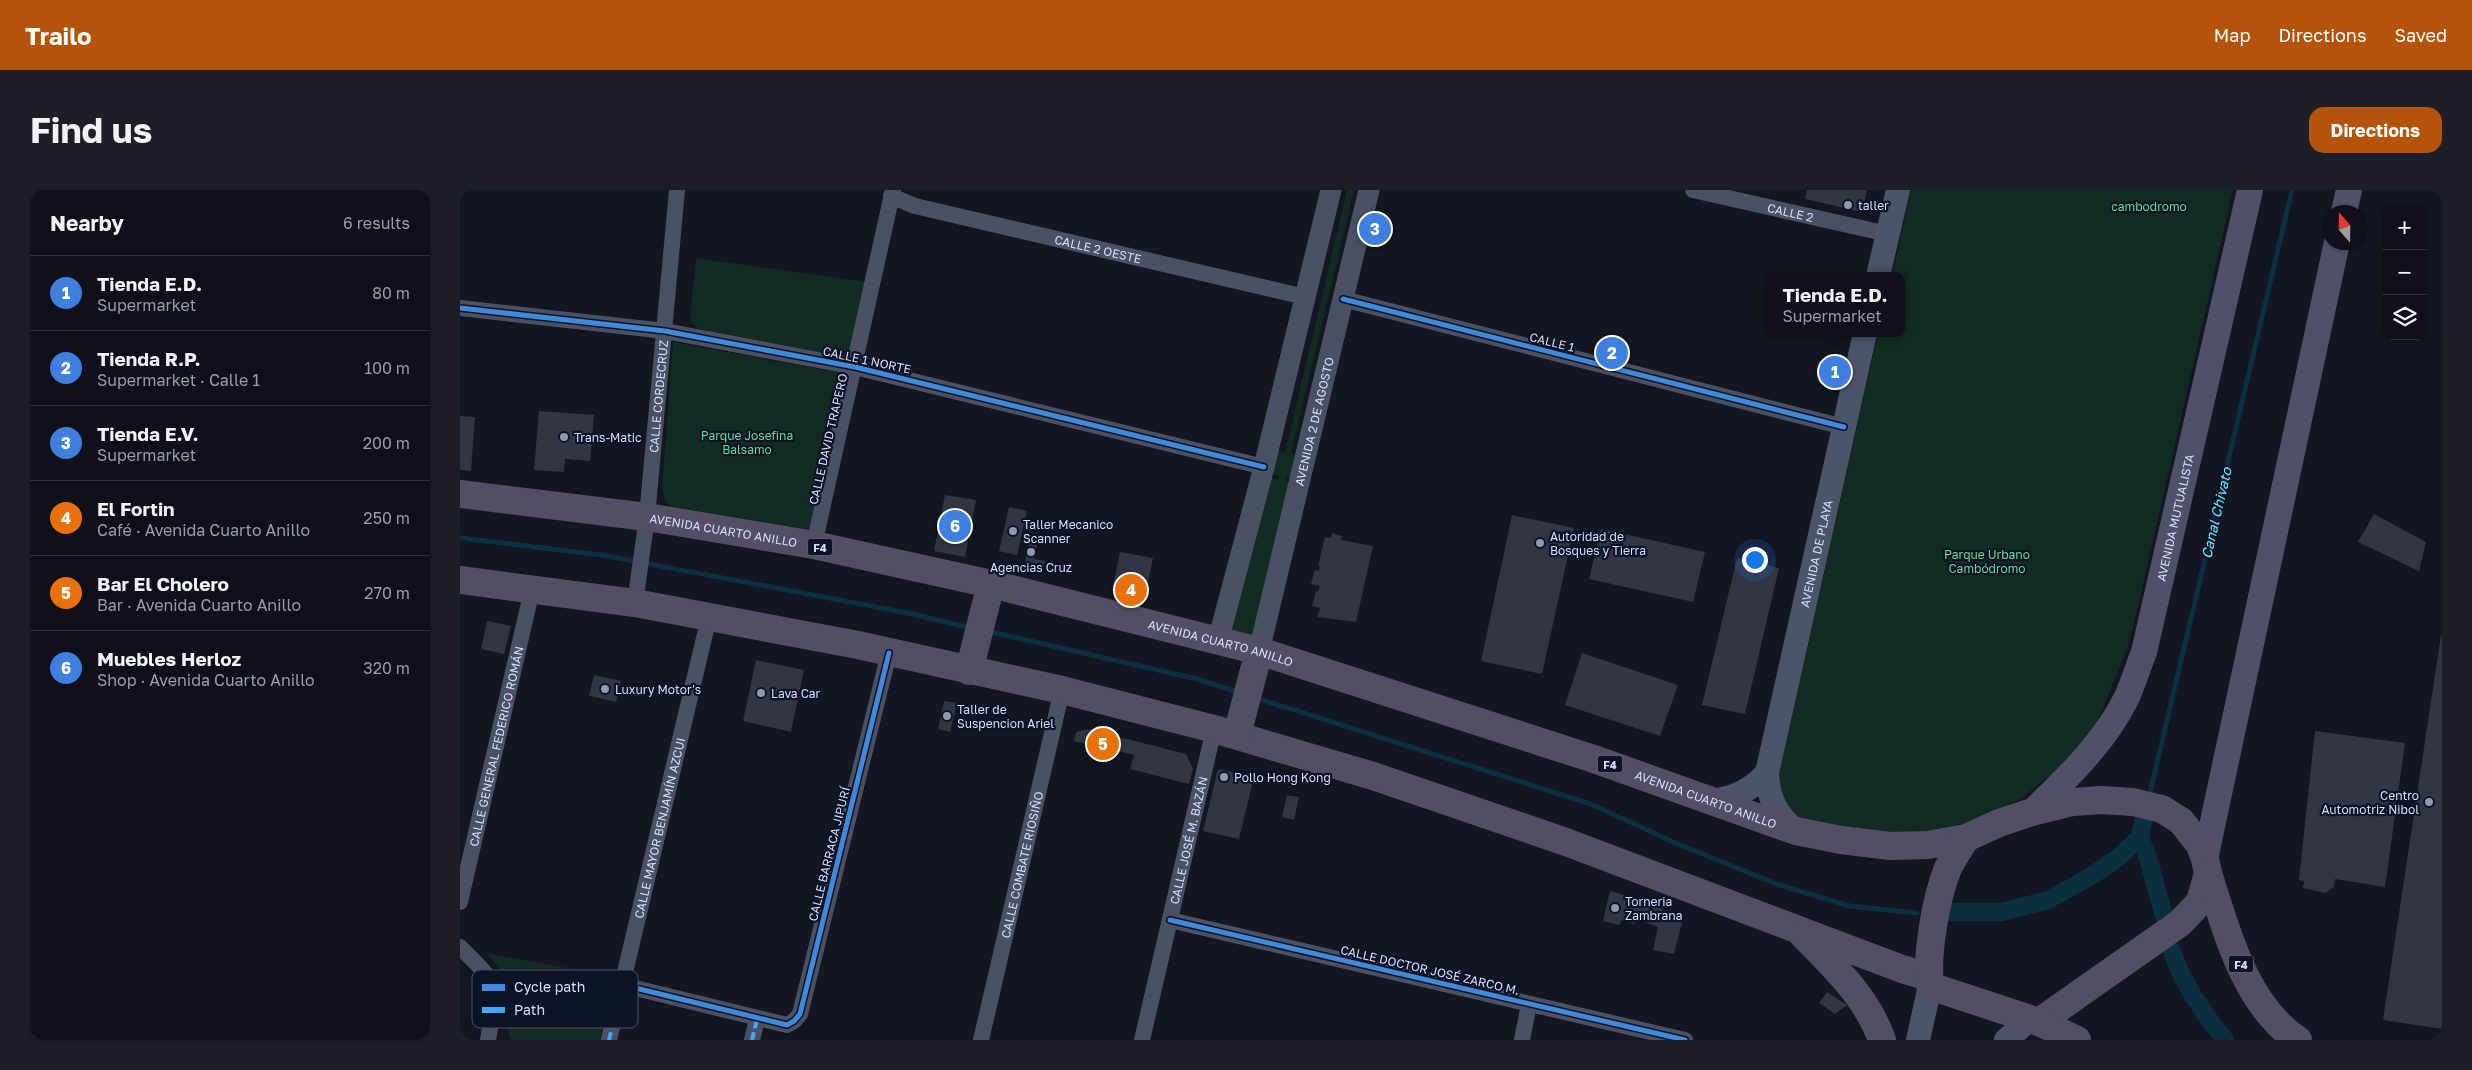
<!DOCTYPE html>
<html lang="en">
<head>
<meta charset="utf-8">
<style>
  :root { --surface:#0f1019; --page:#1d1e26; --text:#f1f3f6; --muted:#9b9da2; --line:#2f3038; --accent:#b45309 }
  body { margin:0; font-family:"Golos Text",sans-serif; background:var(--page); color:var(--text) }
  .controls { position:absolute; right:15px; top:15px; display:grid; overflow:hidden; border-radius:10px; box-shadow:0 1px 4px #0004 }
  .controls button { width:45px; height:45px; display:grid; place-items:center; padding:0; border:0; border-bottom:1px solid var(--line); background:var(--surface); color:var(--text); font:25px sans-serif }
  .compass { position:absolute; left:1862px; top:15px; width:45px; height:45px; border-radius:50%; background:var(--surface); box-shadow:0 1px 4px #0004; rotate:340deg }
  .you { position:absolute; left:1294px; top:369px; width:18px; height:18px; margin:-12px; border:4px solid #fff; border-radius:50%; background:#1a73e8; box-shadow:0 0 0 8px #1a73e833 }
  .badge { display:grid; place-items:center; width:32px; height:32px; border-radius:50%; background:var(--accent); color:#fff; font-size:16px; font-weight:700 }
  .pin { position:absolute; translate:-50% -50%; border:2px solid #fff; box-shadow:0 1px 5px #0006 }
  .popup { position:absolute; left:1305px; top:82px; width:140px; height:65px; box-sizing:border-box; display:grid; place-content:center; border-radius:10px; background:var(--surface); filter:drop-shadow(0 1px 4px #0005); font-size:16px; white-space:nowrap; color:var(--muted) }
  .popup b { font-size:19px; color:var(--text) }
  .popup::after { content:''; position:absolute; left:50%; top:100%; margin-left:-10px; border:10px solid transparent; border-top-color:var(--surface) }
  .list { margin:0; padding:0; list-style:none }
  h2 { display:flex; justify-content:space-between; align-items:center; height:65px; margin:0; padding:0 20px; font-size:21px }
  h2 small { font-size:16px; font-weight:400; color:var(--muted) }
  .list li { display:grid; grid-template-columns:32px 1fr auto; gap:15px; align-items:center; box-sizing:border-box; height:75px; padding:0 20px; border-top:1px solid var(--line) }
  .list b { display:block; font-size:19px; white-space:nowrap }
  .list p { margin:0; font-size:16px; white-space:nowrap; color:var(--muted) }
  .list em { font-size:16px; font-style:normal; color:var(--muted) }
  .icon { flex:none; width:28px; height:28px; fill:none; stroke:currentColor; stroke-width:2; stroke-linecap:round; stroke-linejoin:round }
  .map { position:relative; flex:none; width:1982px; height:850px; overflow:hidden; border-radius:15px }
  header { display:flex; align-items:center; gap:30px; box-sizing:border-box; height:70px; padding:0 25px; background:var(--accent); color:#fff }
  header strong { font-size:24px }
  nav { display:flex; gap:28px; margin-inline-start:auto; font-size:18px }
  .intro { display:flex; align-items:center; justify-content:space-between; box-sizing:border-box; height:120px; padding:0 30px }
  h1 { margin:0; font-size:35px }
  .button { padding:12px 22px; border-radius:15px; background:var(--accent); color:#fff; font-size:18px; font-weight:700 }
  main { display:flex; gap:30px; padding:0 30px }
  aside { flex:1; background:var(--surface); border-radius:15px; box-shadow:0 1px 4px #0004 }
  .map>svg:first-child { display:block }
  .green { fill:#122c24 }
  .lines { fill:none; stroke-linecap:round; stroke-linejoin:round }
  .stream { stroke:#0b3041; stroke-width:5 }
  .canal { stroke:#0b3041; stroke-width:18 }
  .building { fill:#323543 }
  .minor { stroke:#4a5162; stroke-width:16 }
  .tertiary { stroke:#4a5162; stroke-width:21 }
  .secondary { stroke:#4c5468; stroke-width:24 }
  .primary { stroke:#505168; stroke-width:26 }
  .trunk { stroke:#544e65; stroke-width:28 }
  .quiet { stroke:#3fa9f5; stroke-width:4; stroke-dasharray:8 4; stroke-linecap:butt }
  .cycleway-casing { stroke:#0f1326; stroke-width:8 }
  .cycleway { stroke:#408adc; stroke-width:5 }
  .poi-dot { fill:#9199b1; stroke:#0f1326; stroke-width:2 }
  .labels { text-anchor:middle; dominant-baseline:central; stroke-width:4.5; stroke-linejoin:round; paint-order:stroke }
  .shield { fill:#0f1326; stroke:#9aa2be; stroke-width:1 }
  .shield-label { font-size:11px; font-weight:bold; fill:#d5dfff }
  .poi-label { font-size:12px; fill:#d5dfff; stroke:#0f1326; text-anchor:start }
  .park-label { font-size:12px; fill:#60df94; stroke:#0f1326 }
  .street-label { font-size:12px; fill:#d5dfff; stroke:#0f1326 }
  .water-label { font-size:14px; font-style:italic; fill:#64ebfe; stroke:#0f1326 }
  .key { fill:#0f1326; stroke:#4a5067; stroke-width:1 }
  .key-label { font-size:14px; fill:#d5dfff }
</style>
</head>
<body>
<header>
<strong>Trailo</strong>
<nav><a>Map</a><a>Directions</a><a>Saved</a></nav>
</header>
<div class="intro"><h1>Find us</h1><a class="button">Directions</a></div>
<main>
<aside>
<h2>Nearby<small>6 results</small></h2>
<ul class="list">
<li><span class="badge" style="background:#3f7fe0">1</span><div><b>Tienda E.D.</b><p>Supermarket</p></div><em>80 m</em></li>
<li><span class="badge" style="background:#3f7fe0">2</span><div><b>Tienda R.P.</b><p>Supermarket · Calle 1</p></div><em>100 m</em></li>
<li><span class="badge" style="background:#3f7fe0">3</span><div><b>Tienda E.V.</b><p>Supermarket</p></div><em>200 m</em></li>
<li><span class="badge" style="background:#e8710a">4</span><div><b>El Fortin</b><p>Café · Avenida Cuarto Anillo</p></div><em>250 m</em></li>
<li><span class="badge" style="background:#e8710a">5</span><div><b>Bar El Cholero</b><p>Bar · Avenida Cuarto Anillo</p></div><em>270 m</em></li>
<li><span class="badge" style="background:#3f7fe0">6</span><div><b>Muebles Herloz</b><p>Shop · Avenida Cuarto Anillo</p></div><em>320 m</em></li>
</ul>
</aside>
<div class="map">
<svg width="1982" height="850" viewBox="0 0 1982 850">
  <rect width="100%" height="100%" fill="#141621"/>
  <path class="green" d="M887,0H894L831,263L836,265L832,288L826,287L825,291L832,292L795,448L771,442L809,288L819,289V286L812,285L816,261L825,263Z
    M1451,0H1773L1679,412L1668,456L1632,545L1600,578L1559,610L1508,632L1465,643L1406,644L1348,635L1330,621L1320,605L1319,585L1418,143H1441V86H1432Z
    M236,68L408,92L391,163L383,167L240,139L233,134L230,128Z
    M213,152L386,184L350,347L216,321L206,312L202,301Z
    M26,763L160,788L145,832L143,850H51C46,838 48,829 49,816C51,795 40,777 26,763Z"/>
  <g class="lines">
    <path class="stream" d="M0,348L142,365L448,423L511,438
      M527,441L737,489L781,503
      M796,508L1131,614L1220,655L1319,695L1390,716L1457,723
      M1689,607L1832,0
      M1680,647L1685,623"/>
    <path class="canal" d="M1680,647L1688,668L1705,729
      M1490,722H1542L1588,710L1633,685L1659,667L1680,647L1683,632
      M1712,761C1722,793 1744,824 1765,850"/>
  </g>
  <path class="building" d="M1347,0H1407L1402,22L1345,9Z
    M79,221L134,225L130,271L105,269L104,282L74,280Z
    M0,226L15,227L11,281L0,280Z
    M485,305L516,310L505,367L474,361Z
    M549,317L567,321L557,365L539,361Z
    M1914,324L1966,352L1959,381L1898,352Z
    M1052,325L1114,338L1082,484L1021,471Z
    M1141,339L1245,362L1233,412L1129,389Z
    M872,343L882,346L881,350L913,356L896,432L857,427L860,418L852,416L856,401L858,402L860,396L851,394L855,380L859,381L860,376H858L865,347L871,348Z
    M569,353L577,355L574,369L585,371L582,384L563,380Z
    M660,362L693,368L685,407L652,401Z
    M1277,368L1319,378L1285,524L1242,515Z
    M27,431L51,436L44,464L21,459Z
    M1981,445H1982V839L1923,830Z
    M1122,463L1218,495L1200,546L1105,515Z
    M296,470L344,480L331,542L283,531Z
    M134,485L161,491L156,512L129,506Z
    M484,511L497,513L490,542L478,539Z
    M628,539L726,564L733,579L729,594L670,579L674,565L614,551L616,542Z
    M1855,541L1945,553L1925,697L1875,689L1874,697L1865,703L1843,698L1844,691L1839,690Z
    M758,579L794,587L779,649L743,641Z
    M827,605L839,607L834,630L822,627Z
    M1150,701L1204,716L1202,720L1224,725L1214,764L1193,760L1198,737L1176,729L1174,734L1161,730L1160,735L1143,731Z
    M1367,802L1387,815L1375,824L1359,813Z"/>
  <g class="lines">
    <g class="minor">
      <path id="s1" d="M1233,0L1428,44"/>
      <path id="s2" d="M431,6L455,16L845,107"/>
      <path d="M883,109L1384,237"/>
      <path d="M0,118L205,141L395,177L804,277"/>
      <path d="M354,355L433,0"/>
      <path id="s3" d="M175,413L187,327L217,0"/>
      <path id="s4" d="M0,712L72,400"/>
      <path d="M710,730L1225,850"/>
      <path d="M0,757C41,797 37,795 28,850"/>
      <path d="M163,795L327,835L334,831L340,824L429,463"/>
      <path id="s5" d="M149,850L249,427"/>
      <path d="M292,850L297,829"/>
      <path id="s6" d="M521,850L602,500"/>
      <path id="s7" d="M682,850L754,539"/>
      <path d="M1062,850L1069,814"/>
    </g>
    <g class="tertiary">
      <path d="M758,451L804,277L871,0"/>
      <path id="s8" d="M799,461L909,0"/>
    </g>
    <g class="secondary">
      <path d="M1418,86L1438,0"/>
      <path d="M1252,611C1275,608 1291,600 1307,583"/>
      <path id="s9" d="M1336,641C1316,625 1308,608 1307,583L1405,143"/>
      <path d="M1458,850L1470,796"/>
      <path d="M1546,850L1569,830"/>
    </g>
    <g class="primary">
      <path d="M1884,22L1889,0"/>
      <path id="s10" d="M1572,622C1608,587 1643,554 1666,509C1673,494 1678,477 1684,462L1790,0"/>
      <path d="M1745,669L1877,52"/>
    </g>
    <g class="trunk">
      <path id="s11" d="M0,304L187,327L354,355L531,394L799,461L1134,569L1336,641L1381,650L1430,656L1468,655L1506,648L1539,633L1572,622L1613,612L1641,610L1673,612L1702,619L1721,631L1740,655L1745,669L1748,683L1740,712L1720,733L1579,832"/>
      <path d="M0,390L175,413L398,455L602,500L754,539L913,586L1106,652L1442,779L1469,787"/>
      <path d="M509,481L531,394"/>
      <path d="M777,545L799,461"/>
      <path d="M1506,648C1500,658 1493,668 1488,678C1476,708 1466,764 1470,796L1579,832L1617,850"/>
      <path d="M1748,683C1766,740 1785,815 1838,850"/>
      <path d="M1343,745C1374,777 1407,807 1422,850"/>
    </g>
    <path class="quiet" d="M149,850L163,795
      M292,850L297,829"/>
    <defs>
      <path id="cycleway" d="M883,109L1384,237
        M0,118L205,141L395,177L804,277
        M710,730L1225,850
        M163,795L327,835L334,831L340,824L429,463"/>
    </defs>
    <use href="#cycleway" class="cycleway-casing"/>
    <use href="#cycleway" class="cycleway"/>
  </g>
  <g class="poi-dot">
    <circle cx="1388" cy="15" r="5"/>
    <circle cx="104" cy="247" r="5"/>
    <circle cx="553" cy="341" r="5"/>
    <circle cx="1080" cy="353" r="5"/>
    <circle cx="571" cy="362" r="5"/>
    <circle cx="145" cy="499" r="5"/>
    <circle cx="301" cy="503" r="5"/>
    <circle cx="487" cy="526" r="5"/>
    <circle cx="764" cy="587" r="5"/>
    <circle cx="1969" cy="612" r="5"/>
    <circle cx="1155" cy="718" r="5"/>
  </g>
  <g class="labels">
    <g class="shield">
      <rect x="347.5" y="348.5" width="25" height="17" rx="4"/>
      <rect x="1137.5" y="565.5" width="25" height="17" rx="4"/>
      <rect x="1768.5" y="765.5" width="25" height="17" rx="4"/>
    </g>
    <g class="shield-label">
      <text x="360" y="357">F4</text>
      <text x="1150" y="574">F4</text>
      <text x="1781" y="774">F4</text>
    </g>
    <g class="poi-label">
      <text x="1398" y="15">taller</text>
      <text x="114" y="247">Trans-Matic</text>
      <text x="563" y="334">Taller Mecanico<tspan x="563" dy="14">Scanner</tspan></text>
      <text x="1090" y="346">Autoridad de<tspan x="1090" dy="14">Bosques y Tierra</tspan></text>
      <text x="571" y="377" text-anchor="middle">Agencias Cruz</text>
      <text x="155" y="499">Luxury Motor's</text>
      <text x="311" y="503">Lava Car</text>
      <text x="497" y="519">Taller de<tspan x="497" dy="14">Suspencion Ariel</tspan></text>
      <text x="774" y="587">Pollo Hong Kong</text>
      <text x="1959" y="605" text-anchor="end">Centro<tspan x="1959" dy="14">Automotriz Nibol</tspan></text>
      <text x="1165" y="711">Torneria<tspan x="1165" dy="14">Zambrana</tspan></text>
    </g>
    <g class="park-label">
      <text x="1689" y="16">cambodromo</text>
      <text x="287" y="245">Parque Josefina<tspan x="287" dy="14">Balsamo</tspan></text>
      <text x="1527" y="364">Parque Urbano<tspan x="1527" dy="14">Cambódromo</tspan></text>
    </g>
    <g class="street-label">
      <text stroke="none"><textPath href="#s1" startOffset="100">CALLE 2</textPath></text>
      <text stroke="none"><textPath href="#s2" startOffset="214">CALLE 2 OESTE</textPath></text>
      <text transform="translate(1092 152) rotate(14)">CALLE 1</text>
      <text transform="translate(407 170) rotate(12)">CALLE 1 NORTE</text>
      <text stroke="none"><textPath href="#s3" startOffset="208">CALLE CORDECRUZ</textPath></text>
      <text stroke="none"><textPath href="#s8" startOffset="236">AVENIDA 2 DE AGOSTO</textPath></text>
      <text transform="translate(368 249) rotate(-77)">CALLE DAVID TRAPERO</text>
      <text stroke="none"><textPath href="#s10" startOffset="336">AVENIDA MUTUALISTA</textPath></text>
      <text stroke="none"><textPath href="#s11" startOffset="266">AVENIDA CUARTO ANILLO</textPath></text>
      <text stroke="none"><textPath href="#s9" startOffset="292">AVENIDA DE PLAYA</textPath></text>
      <text stroke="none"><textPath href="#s11" startOffset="776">AVENIDA CUARTO ANILLO</textPath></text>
      <text stroke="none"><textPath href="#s4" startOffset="160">CALLE GENERAL FEDERICO ROMÁN</textPath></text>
      <text stroke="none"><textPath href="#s11" startOffset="1286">AVENIDA CUARTO ANILLO</textPath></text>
      <text stroke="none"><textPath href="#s5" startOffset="218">CALLE MAYOR BENJAMÍN AZCUI</textPath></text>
      <text stroke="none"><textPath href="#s7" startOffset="205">CALLE JOSÉ M. BAZÁN</textPath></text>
      <text transform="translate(369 664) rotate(-76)">CALLE BARRACA JIPURÍ</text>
      <text stroke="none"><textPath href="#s6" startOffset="180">CALLE COMBATE RIOSIÑO</textPath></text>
      <text transform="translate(970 780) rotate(13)">CALLE DOCTOR JOSÉ ZARCO M.</text>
    </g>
    <g class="water-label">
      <text transform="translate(1756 323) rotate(-77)">Canal Chivato</text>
    </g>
  </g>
  <rect x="12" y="780" width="166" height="58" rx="8" class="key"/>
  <rect x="22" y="794" width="23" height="7" fill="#408adc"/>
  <rect x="22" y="817" width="23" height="6" fill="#3fa9f5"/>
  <g class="key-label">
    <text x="54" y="802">Cycle path</text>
    <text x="54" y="825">Path</text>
  </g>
</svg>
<div class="controls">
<button>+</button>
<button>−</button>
<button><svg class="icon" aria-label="layers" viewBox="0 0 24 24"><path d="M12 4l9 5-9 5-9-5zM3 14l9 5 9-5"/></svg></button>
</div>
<svg class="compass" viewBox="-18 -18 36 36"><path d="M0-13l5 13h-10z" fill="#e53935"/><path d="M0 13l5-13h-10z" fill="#9b9da2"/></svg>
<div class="you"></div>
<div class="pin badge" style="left:1375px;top:182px;background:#3f7fe0">1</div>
<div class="popup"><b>Tienda E.D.</b>Supermarket</div>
<div class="pin badge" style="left:1152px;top:163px;background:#3f7fe0">2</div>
<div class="pin badge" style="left:915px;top:39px;background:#3f7fe0">3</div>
<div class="pin badge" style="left:671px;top:400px;background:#e8710a">4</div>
<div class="pin badge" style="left:643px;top:554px;background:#e8710a">5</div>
<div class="pin badge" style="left:495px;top:336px;background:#3f7fe0">6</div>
</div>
</main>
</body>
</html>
